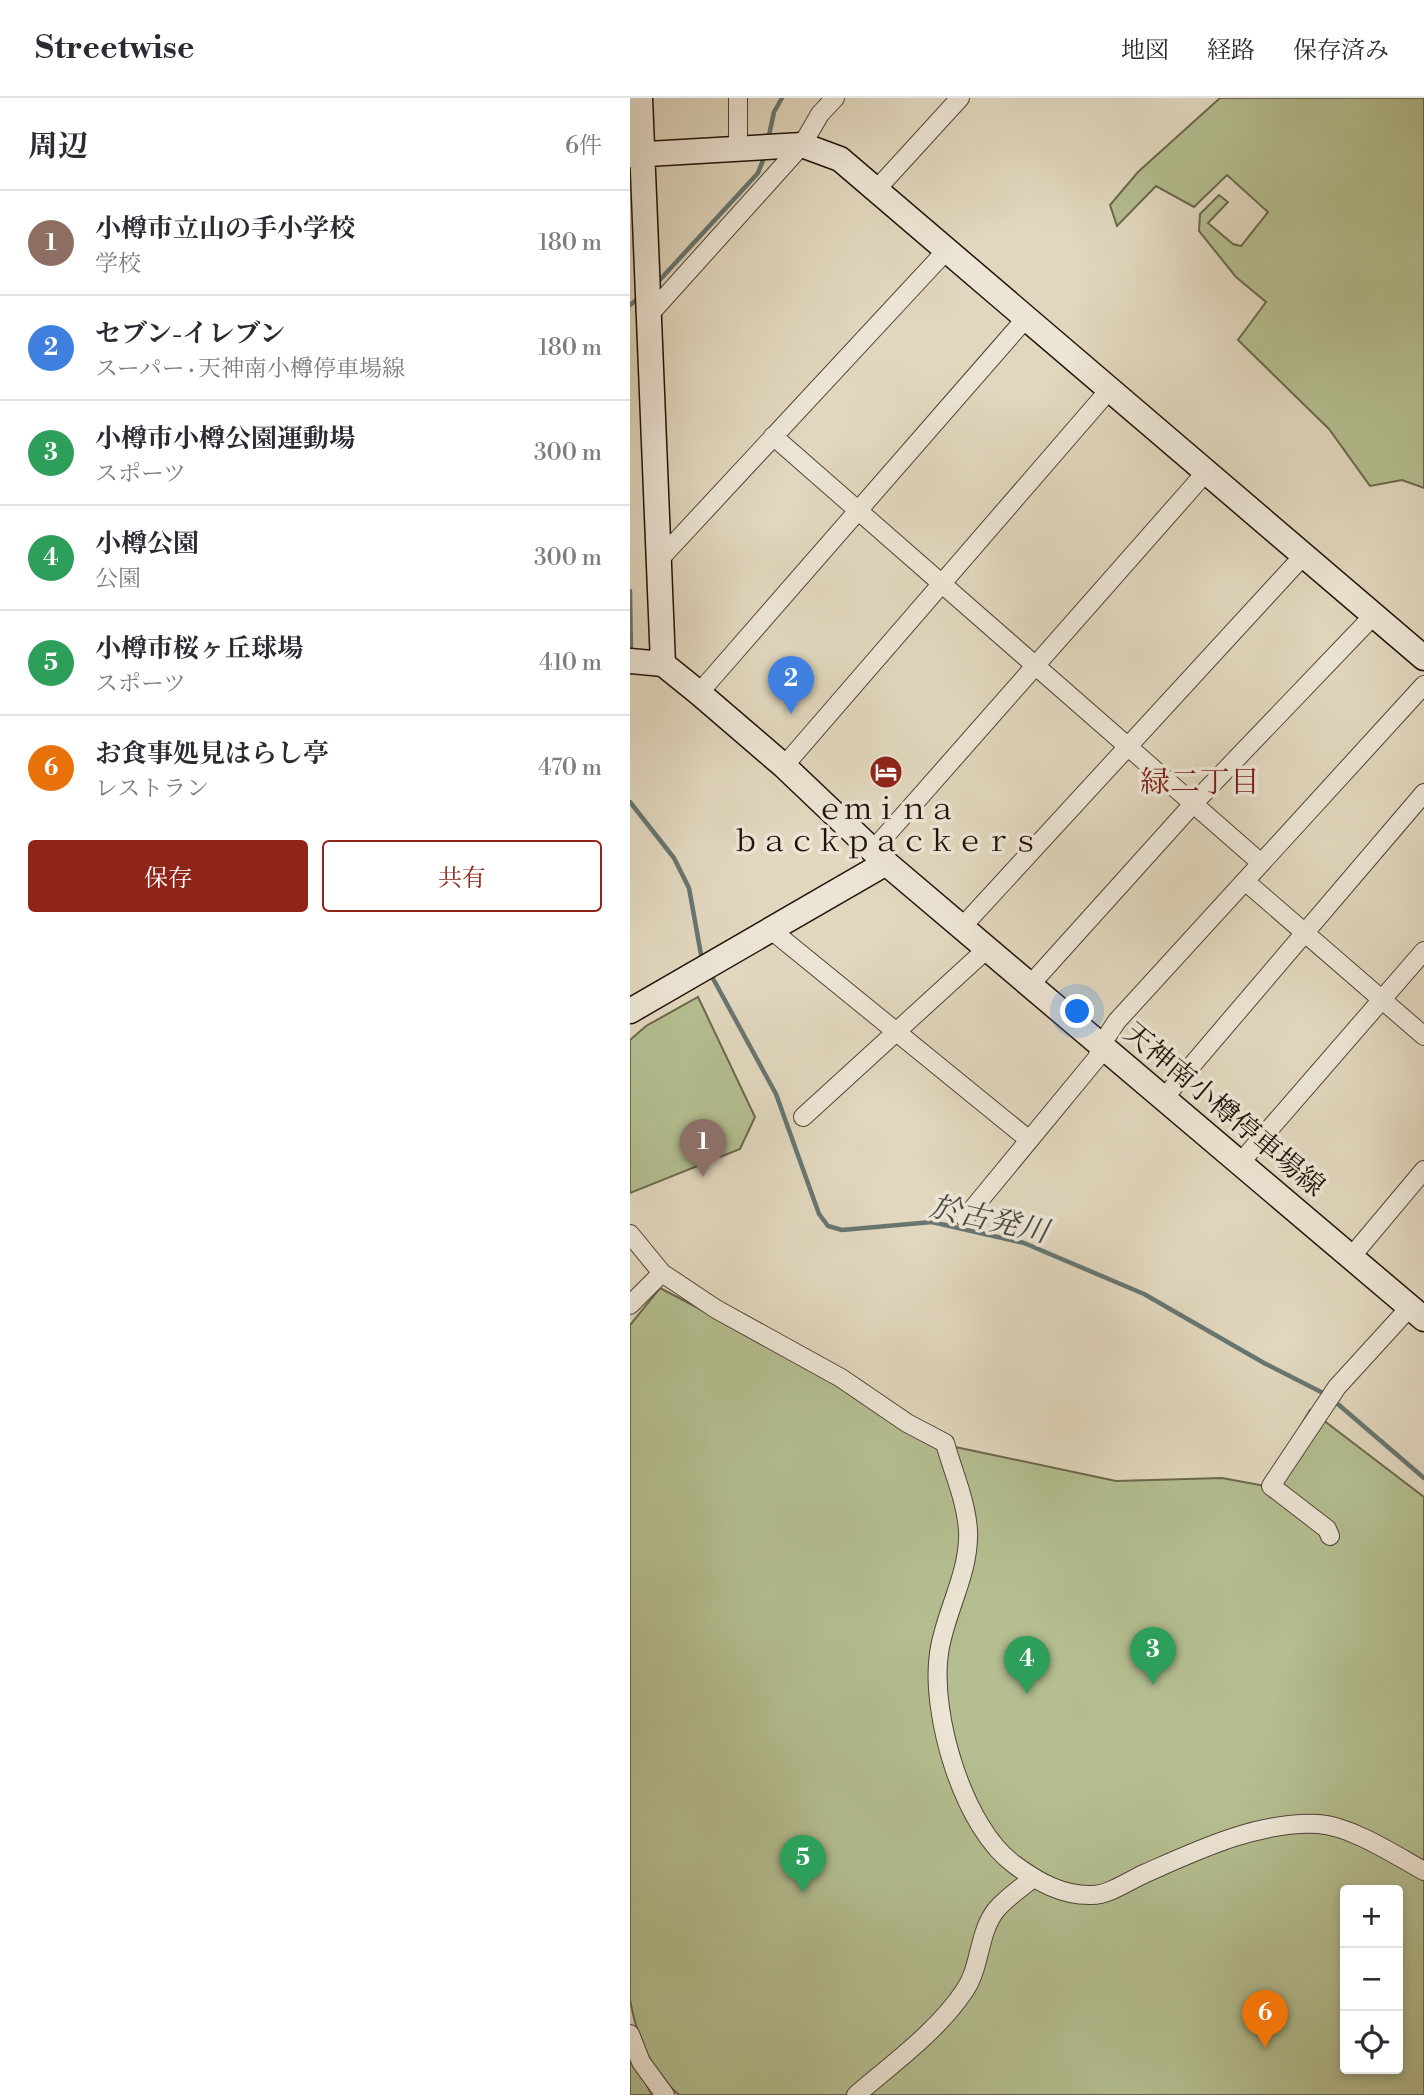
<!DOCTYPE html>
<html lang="ja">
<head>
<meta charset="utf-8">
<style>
  :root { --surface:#fff; --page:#f7f7f7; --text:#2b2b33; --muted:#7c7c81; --line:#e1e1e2; --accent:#8f2418 }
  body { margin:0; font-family:"Libre Bodoni","Noto Serif JP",serif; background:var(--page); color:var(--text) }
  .controls { position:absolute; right:21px; bottom:21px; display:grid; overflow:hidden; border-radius:7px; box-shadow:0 4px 10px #0003 }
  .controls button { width:63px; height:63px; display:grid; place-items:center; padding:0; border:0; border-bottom:2px solid var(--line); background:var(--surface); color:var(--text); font:35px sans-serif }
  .you { position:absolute; left:448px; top:914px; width:24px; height:24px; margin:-18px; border:5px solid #fff; border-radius:50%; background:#1a73e8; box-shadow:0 0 0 10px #1a73e833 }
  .badge { display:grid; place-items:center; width:46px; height:46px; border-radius:50%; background:var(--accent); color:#fff; font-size:23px; font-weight:700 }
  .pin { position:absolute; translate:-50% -58px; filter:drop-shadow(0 2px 4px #0008) }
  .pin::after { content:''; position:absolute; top:37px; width:24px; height:21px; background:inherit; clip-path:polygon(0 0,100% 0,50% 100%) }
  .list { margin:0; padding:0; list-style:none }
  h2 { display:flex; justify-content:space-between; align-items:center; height:91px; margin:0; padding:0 28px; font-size:30px }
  h2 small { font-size:23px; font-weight:400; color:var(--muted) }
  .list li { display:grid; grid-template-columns:46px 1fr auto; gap:21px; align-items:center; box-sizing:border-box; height:105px; padding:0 28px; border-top:2px solid var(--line) }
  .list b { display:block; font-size:26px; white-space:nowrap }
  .list p { margin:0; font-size:23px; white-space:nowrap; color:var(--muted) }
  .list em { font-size:23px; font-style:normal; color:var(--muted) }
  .actions { display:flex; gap:14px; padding:21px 28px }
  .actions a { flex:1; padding:16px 0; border:2px solid var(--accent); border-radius:7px; text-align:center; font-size:24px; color:var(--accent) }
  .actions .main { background:var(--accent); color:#fff }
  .icon { flex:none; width:38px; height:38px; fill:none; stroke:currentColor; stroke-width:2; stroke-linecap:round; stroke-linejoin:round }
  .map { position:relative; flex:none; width:794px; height:1997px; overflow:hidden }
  header { display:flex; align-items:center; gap:42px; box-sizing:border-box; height:98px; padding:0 35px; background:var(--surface); border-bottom:2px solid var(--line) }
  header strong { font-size:33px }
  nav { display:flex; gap:38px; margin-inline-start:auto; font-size:24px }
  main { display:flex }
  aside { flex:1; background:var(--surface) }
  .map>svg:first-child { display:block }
  .green { fill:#b4be90; stroke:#6b684c; stroke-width:2; fill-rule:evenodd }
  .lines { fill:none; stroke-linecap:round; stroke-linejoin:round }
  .stream { stroke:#677671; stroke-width:4.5 }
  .street-casing { stroke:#524336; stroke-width:20 }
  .secondary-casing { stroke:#221209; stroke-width:27 }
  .street { stroke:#ece5d5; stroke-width:18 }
  .secondary { stroke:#ece5d5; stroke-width:24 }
  .labels { text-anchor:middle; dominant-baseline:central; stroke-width:7; stroke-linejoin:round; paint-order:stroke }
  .poi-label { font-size:28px; fill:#221209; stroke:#ece5d5 }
  .street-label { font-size:28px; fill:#221209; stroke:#ece5d5 }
  .neighbourhood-label { font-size:30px; fill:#7a1f14; stroke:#ece5d5 }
  .water-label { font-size:30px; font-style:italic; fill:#4a4c46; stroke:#ece5d5 }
</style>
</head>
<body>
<header>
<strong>Streetwise</strong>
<nav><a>地図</a><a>経路</a><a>保存済み</a></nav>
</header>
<main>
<aside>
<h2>周辺<small>6件</small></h2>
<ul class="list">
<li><span class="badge" style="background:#8d6e63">1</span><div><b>小樽市立山の手小学校</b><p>学校</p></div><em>180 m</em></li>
<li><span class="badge" style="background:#3f7fe0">2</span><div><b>セブン-イレブン</b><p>スーパー · 天神南小樽停車場線</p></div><em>180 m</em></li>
<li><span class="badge" style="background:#2e9e5b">3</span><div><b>小樽市小樽公園運動場</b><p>スポーツ</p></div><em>300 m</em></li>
<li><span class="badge" style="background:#2e9e5b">4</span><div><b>小樽公園</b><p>公園</p></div><em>300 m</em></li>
<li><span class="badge" style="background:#2e9e5b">5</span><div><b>小樽市桜ヶ丘球場</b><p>スポーツ</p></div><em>410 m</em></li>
<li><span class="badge" style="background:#e8710a">6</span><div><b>お食事処見はらし亭</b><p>レストラン</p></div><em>470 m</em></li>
</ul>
<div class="actions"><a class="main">保存</a><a>共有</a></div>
</aside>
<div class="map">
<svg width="794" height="1997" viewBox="0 0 794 1997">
  <rect width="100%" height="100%" fill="#e1d7be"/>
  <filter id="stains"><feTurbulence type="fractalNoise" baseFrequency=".00286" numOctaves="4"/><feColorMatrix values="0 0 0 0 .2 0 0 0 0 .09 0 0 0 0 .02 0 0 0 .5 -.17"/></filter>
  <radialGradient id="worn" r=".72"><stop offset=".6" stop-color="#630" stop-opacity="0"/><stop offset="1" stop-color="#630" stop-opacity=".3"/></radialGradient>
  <path class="green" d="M590,0H794V390L772,382L740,388L699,331L608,242L636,204L606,179L569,133L570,116L589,97L598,104L578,125L603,146L611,148L638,114L597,77L564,109L526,88L487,128L480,107L508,74Z
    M68,899L125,1019L110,1051L0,1095V942L16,928Z
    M30,1190L182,1270L297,1343L486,1383L592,1380L635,1388L680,1312L794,1399V1997H49C20,1973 7,1939 0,1902V1227ZM715,1792H768V1971H715Z
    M0,1956L21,1995L22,1997H0Z"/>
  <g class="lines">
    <path class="stream" d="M138,42L144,14L152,0
      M26,186L128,75L135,57
      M0,207L9,200
      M0,493L1,555
      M0,704L44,760L59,790L72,862
      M80,875L146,996L189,1116L198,1128L212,1132L302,1124L394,1145L514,1196L634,1265L695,1296
      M702,1301L794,1380"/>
    <defs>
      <path id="street" d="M108,0V53
        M245,93L330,0
        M19,217L172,47L190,16L205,0
        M143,338L631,765
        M27,464L315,154
        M69,595L397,219
        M154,668L480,291
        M243,752L576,374
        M615,783L794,938
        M332,829L674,457
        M140,831L398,1041
        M400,887L564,705L744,517
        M534,1000L794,695
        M173,1019L358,850
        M610,1065L794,853
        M335,1120L467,960L471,947L487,923L794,587
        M0,1136L32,1175L86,1211L211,1280L277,1325L315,1345C323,1374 336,1402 338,1432C340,1476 315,1513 309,1555C300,1617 334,1731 385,1767C408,1784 433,1798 462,1797C479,1797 500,1782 516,1775C568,1752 629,1723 688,1726C721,1728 765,1757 794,1773
        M721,1159L794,1072
        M0,1207L32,1175
        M700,1438L697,1431L641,1388L707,1289L780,1209
        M0,1936L11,1964L35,1997
        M226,1997C262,1966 308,1933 335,1892C351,1868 348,1835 366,1812C376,1800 391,1790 403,1780"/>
      <path id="secondary" d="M10,0L33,566
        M0,57L172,47L210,61L794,560
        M0,563L33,566L69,595L154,668L256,765L794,1221
        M0,913L256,765"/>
    </defs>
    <use href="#street" class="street-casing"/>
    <use href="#secondary" class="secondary-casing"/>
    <use href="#street" class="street"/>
    <use href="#secondary" class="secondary"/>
  </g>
  <defs>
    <symbol id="hotel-disc" viewBox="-11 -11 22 22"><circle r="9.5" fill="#8f2418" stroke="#ece5d5"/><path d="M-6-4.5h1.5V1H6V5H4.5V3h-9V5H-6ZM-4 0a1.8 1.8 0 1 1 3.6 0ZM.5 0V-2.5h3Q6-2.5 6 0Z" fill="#fff"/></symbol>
  </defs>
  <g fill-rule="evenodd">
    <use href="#hotel-disc" x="237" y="655" width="38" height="38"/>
  </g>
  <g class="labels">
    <g class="poi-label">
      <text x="256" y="712">ｅｍｉｎａ<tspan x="256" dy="32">ｂａｃｋｐａｃｋｅｒｓ</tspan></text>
    </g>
    <g class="street-label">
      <text transform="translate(594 1012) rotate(40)">天神南小樽停車場線</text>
    </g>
    <g class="neighbourhood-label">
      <text x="570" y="685">緑二丁目</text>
    </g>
    <g class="water-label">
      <text transform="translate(359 1122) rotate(13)">於古発川</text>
    </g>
  </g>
  <rect width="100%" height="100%" filter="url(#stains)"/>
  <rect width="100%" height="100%" fill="url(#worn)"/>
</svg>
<div class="controls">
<button>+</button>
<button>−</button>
<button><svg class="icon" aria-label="locate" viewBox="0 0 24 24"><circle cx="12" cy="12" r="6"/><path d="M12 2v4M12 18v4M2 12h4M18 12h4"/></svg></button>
</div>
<div class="you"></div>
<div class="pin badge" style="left:73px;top:1079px;background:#8d6e63">1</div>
<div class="pin badge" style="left:161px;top:616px;background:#3f7fe0">2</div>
<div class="pin badge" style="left:523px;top:1587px;background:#2e9e5b">3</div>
<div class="pin badge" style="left:397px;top:1596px;background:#2e9e5b">4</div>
<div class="pin badge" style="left:173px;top:1795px;background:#2e9e5b">5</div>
<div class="pin badge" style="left:635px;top:1950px;background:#e8710a">6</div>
</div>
</main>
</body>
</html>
